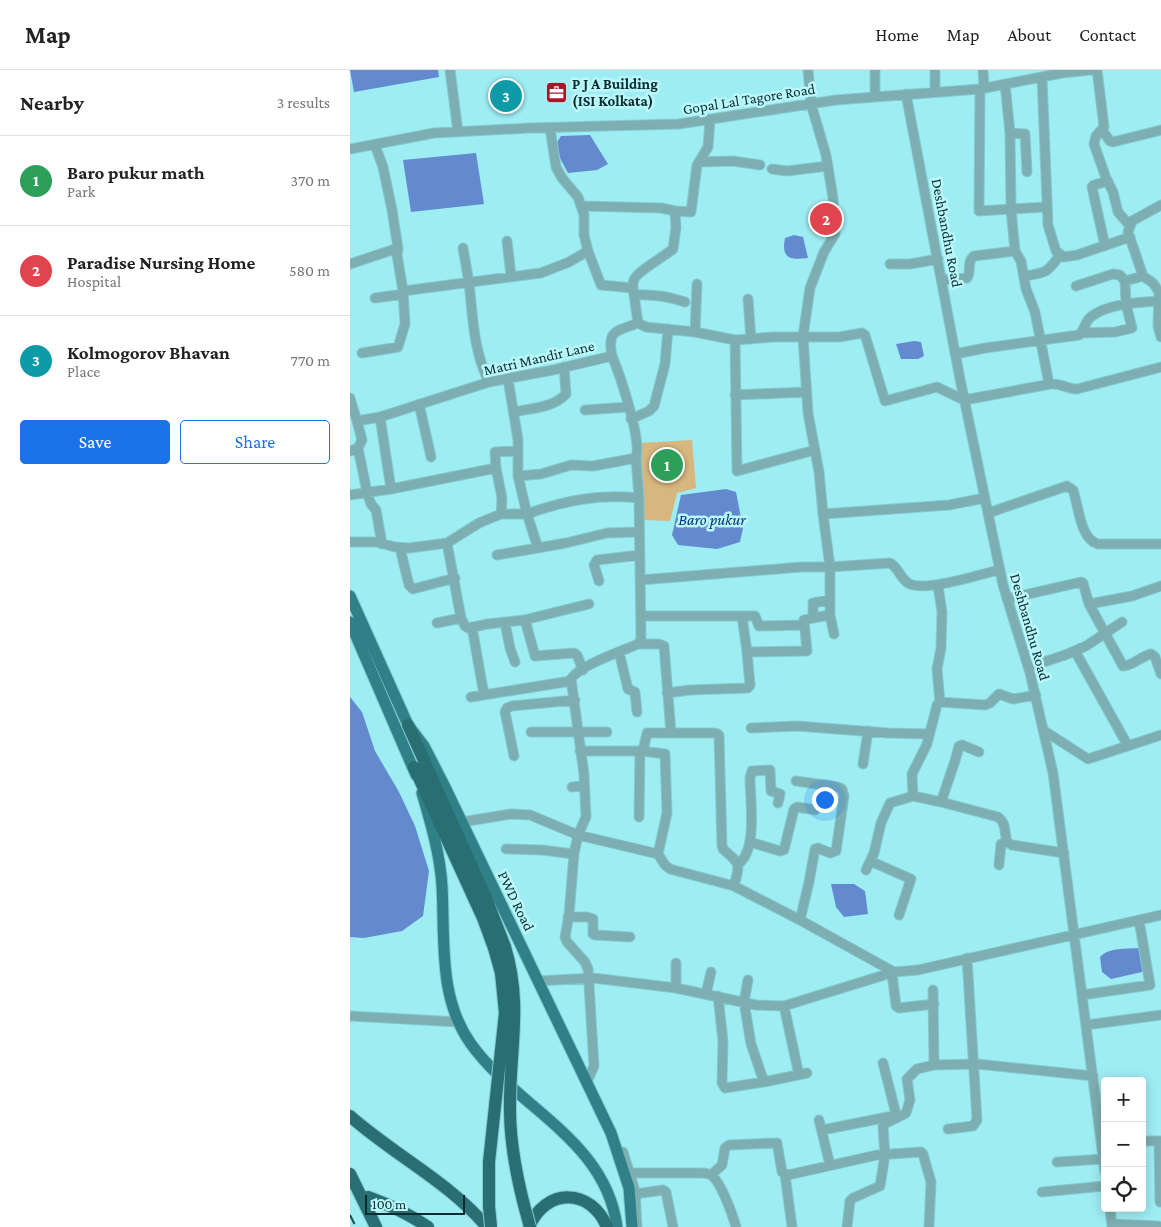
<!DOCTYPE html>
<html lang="en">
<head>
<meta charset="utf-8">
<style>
  :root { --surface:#fff; --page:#f2f2f2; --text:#222; --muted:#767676; --line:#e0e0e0; --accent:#1a73e8 }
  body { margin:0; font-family:"Crimson Pro",serif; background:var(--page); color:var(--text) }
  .controls { position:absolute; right:15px; bottom:15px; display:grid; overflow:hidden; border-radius:5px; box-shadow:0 2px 12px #0003 }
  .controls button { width:45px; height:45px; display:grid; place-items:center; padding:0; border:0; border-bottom:1px solid var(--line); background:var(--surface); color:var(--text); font:25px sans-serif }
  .scale { position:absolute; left:15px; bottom:12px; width:100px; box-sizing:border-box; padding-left:5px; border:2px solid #092c2e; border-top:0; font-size:14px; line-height:18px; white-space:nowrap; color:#092c2e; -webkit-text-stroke:4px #baf8fc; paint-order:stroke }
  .you { position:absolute; left:474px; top:729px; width:18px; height:18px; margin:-12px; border:4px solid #fff; border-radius:50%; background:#1a73e8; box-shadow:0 0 0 8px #1a73e833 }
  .badge { display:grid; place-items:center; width:32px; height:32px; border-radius:50%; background:var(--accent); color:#fff; font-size:16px; font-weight:700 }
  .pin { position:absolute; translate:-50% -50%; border:2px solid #fff; box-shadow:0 1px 5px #0006 }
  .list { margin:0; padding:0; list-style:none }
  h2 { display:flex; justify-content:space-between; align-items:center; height:65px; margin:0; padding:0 20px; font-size:21px }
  h2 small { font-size:16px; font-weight:400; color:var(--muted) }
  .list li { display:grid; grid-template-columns:32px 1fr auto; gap:15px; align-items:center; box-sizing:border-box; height:90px; padding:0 20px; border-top:1px solid var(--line) }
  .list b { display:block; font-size:19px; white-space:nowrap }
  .list p { margin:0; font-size:16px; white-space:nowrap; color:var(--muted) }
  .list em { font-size:16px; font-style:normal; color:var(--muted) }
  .actions { display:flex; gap:10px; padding:15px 20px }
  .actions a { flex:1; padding:11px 0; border:1px solid var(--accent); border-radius:5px; text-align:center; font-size:18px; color:var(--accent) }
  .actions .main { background:var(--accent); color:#fff }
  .icon { flex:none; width:28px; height:28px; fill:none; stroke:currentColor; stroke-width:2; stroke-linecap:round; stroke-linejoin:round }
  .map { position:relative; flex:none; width:811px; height:1157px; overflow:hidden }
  header { display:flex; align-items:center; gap:30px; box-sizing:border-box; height:70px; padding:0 25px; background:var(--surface); border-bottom:1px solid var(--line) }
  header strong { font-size:24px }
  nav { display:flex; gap:28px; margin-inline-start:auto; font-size:18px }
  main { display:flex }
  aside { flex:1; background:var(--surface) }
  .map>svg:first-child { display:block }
  .green { fill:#d7b77d }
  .water { fill:#6389cf }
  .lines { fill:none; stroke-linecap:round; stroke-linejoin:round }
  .minor-casing { stroke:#83cad0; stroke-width:11 }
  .major-casing { stroke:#83cad0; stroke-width:13 }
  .highway-casing { stroke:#83cad0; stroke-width:14 }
  .minor { stroke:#7daeb1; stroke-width:9 }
  .major { stroke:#2f8187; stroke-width:11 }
  .highway { stroke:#286e73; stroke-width:12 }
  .rail { stroke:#204a4d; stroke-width:2; stroke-dasharray:10 5; stroke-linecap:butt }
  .highway-bridge-casing { stroke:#83cad0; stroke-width:14; stroke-linecap:butt }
  .highway-bridge { stroke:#286e73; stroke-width:12 }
  .labels { text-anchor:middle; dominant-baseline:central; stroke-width:5; stroke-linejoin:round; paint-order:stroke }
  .poi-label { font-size:15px; font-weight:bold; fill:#092c2e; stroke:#baf8fc; text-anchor:start }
  .street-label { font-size:15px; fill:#092c2e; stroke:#baf8fc }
  .water-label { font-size:16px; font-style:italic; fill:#042f80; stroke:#baf8fc }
</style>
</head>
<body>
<header>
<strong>Map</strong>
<nav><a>Home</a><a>Map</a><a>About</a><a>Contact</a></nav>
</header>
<main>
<aside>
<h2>Nearby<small>3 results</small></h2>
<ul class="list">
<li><span class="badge" style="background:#2e9e5b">1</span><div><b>Baro pukur math</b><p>Park</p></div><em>370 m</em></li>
<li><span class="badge" style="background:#e0444e">2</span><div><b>Paradise Nursing Home</b><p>Hospital</p></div><em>580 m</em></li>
<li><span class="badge" style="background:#0f9aa8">3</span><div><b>Kolmogorov Bhavan</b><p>Place</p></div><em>770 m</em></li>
</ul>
<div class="actions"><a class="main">Save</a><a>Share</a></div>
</aside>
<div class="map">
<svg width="811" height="1157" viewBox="0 0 811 1157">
  <rect width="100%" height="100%" fill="#9eedf3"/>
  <path class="green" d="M342,370L346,418L327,423L320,451L292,450L289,373Z"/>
  <path class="water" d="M0,0H88L89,7L4,22Z
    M240,65L258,94L247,100L218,103L204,77L211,66Z
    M126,83L134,134L61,142L53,90Z
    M444,165L453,167L458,188C440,190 431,189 435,168Z
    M564,271L571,272L574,286L568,289H551L546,274Z
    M376,419L386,422L393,458L390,472L367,479L328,475L322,465L331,425Z
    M0,627L12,642L25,681L49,722L65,756L79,801L73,846L52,861L14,868L0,867Z
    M481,814H504L515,821L518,844L494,847L486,837Z
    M791,878L794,892L792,902L761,909L752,902L750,887C759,877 778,879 791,878Z"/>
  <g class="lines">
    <defs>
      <path id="minor" d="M100,0L108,62
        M458,0L461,34L476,85L483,128L485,164L474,182L460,218L453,266L458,343L469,402L473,444L599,435L635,428
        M525,0V27
        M585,0V22
        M633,0L634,18
        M747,0L754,57L746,66L744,74L756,108L763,122L768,142L780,156
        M692,7L698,155L706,181L714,187L727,185L780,167
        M655,14L660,63L661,139L696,137
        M630,19L629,141L661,139L665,181
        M556,24L610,309L653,515L680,603L703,703L755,1102
        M200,58L206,97L212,108L228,127L234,145V165L238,181L251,215L283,218L288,253
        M752,60L760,71L763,72L811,60
        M660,63L675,64L677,102
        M25,75L33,97L42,140L48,178L47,185L53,221L191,203L219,192L238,181
        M0,79L84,63L180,58L329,54L486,30L630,19L712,3L741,0
        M349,92L383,91L410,95
        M422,99L437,101L478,96
        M811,135L782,151L778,162L793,206L803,213L809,222L808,256L811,267
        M231,136L311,138L325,141L341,142L347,95L358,77L360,50
        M157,171L161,206
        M755,176L742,117L744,115L758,111
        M113,178C115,190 117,201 119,213C123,247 123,280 139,312
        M0,194L48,178
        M540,194H560L588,189
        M674,206C696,203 697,203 710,185
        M592,210L617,208C622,201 616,192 624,186L665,181L671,191L676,219L685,242L699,314
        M775,211L793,206
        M726,216L763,204L770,205L775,211L776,234L782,258L765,262L732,263
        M283,218C283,215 283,212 284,210C286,202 315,186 323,179L326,158L325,141
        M284,225C302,224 317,226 335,232
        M25,228L54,224
        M398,229L401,269
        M345,262L347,214
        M385,270L387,401L465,380
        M12,283L48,277L55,254L53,221
        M605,284L635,278L729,265C735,260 735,250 742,246C760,233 788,233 809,231
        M158,309L168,370V406L177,444C216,430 249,424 289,428
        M385,325L457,322
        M0,328L7,351
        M69,334L81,387
        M235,340L278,337
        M164,342C182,338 203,338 216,324L214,297
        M30,347L41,419
        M281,349L299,341L304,336L315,294L318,259
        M8,378L17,422L21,434L26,440L32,474
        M0,381L8,378L12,370L7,351L30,347L139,312L203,300L262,286C257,259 266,262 288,253L296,257L345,262L385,270L423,267H489L512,263L515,265L535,331L587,317L614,330L701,314C710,313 718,319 727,319L811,297
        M146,398L145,382L168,381
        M168,406L191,404L221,395L243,396L286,388
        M0,425L41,419L146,398L152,428L151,444
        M638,443L717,416L723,420C729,437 730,469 748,474H811
        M473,444L480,497L540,493C549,498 550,508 558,513C573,523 631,504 649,500
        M0,472H26L45,477L59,478L97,473L129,453L151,444H177L188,478
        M97,473L111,548
        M50,478L59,515L63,519L105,508
        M147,485L216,473L257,463L289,462
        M290,510L451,497H480V530L463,533V548L454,550L457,581L397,582L392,546
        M249,511L244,495L247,490L290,485
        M657,529L731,512L733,513L739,534L773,596C783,596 791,586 801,584L805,587L811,604
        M739,534L782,526L811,516
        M480,545L484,564
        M291,546H405L409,556L454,555
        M463,548L480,545V530
        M175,550L185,586L224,583L227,585L233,600
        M87,553L111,548L115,556L118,558L138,554L174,550L239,534
        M155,553L160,578L165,592
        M122,557L134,625
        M288,574H309L314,576L321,663H297L293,681
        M725,581L778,676
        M269,582L278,619L285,622L287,642
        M679,597L715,585L736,576L772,552
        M317,623L340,620L398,618L400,615L397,582
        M121,627L221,611
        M590,632L635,635L640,633L649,624L663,629L686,625
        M401,658L447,656L538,663L579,664
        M693,660L738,689L811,665
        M181,662H257
        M321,663H364L368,664L369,666L372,776L373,779C391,795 390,793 384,816
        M164,686L155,642L157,638L162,636L225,630
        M513,694L518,661
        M446,711L488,717L492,719L494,726L486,781L480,783L468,778L465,779L459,812L450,850
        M222,717L234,716
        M563,726L562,704L577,674L587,635L590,632L587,599L591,578L592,542L588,516
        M591,732L605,691L609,676L612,675L629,682
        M289,747L290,681
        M112,752L161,744L180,745L228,765L308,784L317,743L315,684L293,681H230
        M400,772L430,781L434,780L444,739L447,737L465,740
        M156,779L192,780L224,784
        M308,784L315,795L320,799L384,816L450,850L544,902
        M520,791L561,809L549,845
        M388,794C408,781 400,729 400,708L402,701L420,700L421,721L430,724L428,733
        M649,795L651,774L657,772
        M516,800L524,783L531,753L540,733L563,726L591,732L648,747C657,754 654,762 657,772L662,775L714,783
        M218,847H237L243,849V864L245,865L280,867
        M326,893V918
        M542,903L546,936L549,938L584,934
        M398,910L394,932L401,974L414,1012
        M188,911L243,908L326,918L406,935L434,936L544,902L568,900L811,845
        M356,924L361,902
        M732,925L800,915L789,850
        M368,926L373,971L372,1013L375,1018L414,1012L457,1003
        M434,936L449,1005
        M0,946L108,952
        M736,955L811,945
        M533,993L547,1048
        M584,995L627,994L743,1006
        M237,1012L244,996L238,899L235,892L217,872L215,867L219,845L224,784L228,765L236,747L234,704L221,609C230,595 272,581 288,574L291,569L289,428L286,388C292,370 270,305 262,286
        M469,1050L480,1095
        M598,1059L623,1056L627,1050L617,888
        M472,1060L543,1046
        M792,1071H811
        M809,1071L810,1132
        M273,1082L285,1121L287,1157
        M707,1092L753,1089
        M275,1103H351C355,1103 359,1103 362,1106C371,1112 383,1146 386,1157
        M435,1104L442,1157
        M361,1105L372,1095L375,1078L379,1075L427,1073L432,1102L438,1105L527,1085L571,1082L573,1084L581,1112L579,1157
        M692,1122L755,1116
        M285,1124L313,1120L316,1122L323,1157
        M760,1138L762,1157
        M762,1154L808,1156
        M497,1157L500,1131L503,1128L530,1116L535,1085L533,1057L536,1053L556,1043L560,1030L557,1009L567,999L584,995L583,920"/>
      <path id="major" d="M0,526L58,655L74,676L94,715L261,1063L279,1118L282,1157
        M0,552L66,705
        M72,723C81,754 90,784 92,816C95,869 88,928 121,974C167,1038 256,1070 267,1157"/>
      <path id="highway" d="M58,655L136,828L155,877
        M64,697L133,848L144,878
        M0,1046C44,1085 99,1112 137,1157
        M0,1104L26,1157
        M18,1127C40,1135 59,1144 78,1157
        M179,1157C196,1117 241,1118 257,1157"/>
    </defs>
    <use href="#minor" class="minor-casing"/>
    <use href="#major" class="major-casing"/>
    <use href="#highway" class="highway-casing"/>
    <use href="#minor" class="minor"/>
    <use href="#major" class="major"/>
    <use href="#highway" class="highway"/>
    <path class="rail" d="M0,1145L6,1157"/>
    <defs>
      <path id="highway-bridge" d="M155,877C173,936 159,981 160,1040C160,1080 169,1119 180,1157
        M141,1157L139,1136V1092L155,943L151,903L144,878"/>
    </defs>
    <use href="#highway-bridge" class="highway-bridge-casing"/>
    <use href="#highway-bridge" class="highway-bridge"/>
  </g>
  <defs>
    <symbol id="office-square" viewBox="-11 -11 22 22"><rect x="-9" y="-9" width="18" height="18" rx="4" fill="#ab152a" stroke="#baf8fc"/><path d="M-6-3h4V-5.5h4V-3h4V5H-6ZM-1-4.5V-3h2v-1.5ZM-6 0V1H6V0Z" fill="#fff"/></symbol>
  </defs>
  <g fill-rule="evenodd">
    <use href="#office-square" x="194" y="10" width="25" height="25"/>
  </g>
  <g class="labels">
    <g class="poi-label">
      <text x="222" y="14">P J A Building<tspan x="222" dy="17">(ISI Kolkata)</tspan></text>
    </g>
    <g class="street-label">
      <text transform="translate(399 29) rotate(-9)">Gopal Lal Tagore Road</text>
      <text transform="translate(597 163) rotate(79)">Deshbandhu Road</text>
      <text transform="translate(189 288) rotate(-13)">Matri Mandir Lane</text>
      <text transform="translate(680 557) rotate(74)">Deshbandhu Road</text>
      <text transform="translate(166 831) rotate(64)">PWD Road</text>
    </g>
    <g class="water-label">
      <text x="362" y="449">Baro pukur</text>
    </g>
  </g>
</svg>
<div class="controls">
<button>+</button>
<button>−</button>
<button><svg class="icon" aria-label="locate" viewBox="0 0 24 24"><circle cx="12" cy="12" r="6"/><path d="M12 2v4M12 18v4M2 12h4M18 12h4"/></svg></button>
</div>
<div class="scale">100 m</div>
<div class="you"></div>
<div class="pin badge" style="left:317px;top:395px;background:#2e9e5b">1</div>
<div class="pin badge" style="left:476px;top:149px;background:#e0444e">2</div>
<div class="pin badge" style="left:156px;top:26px;background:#0f9aa8">3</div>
</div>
</main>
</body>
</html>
